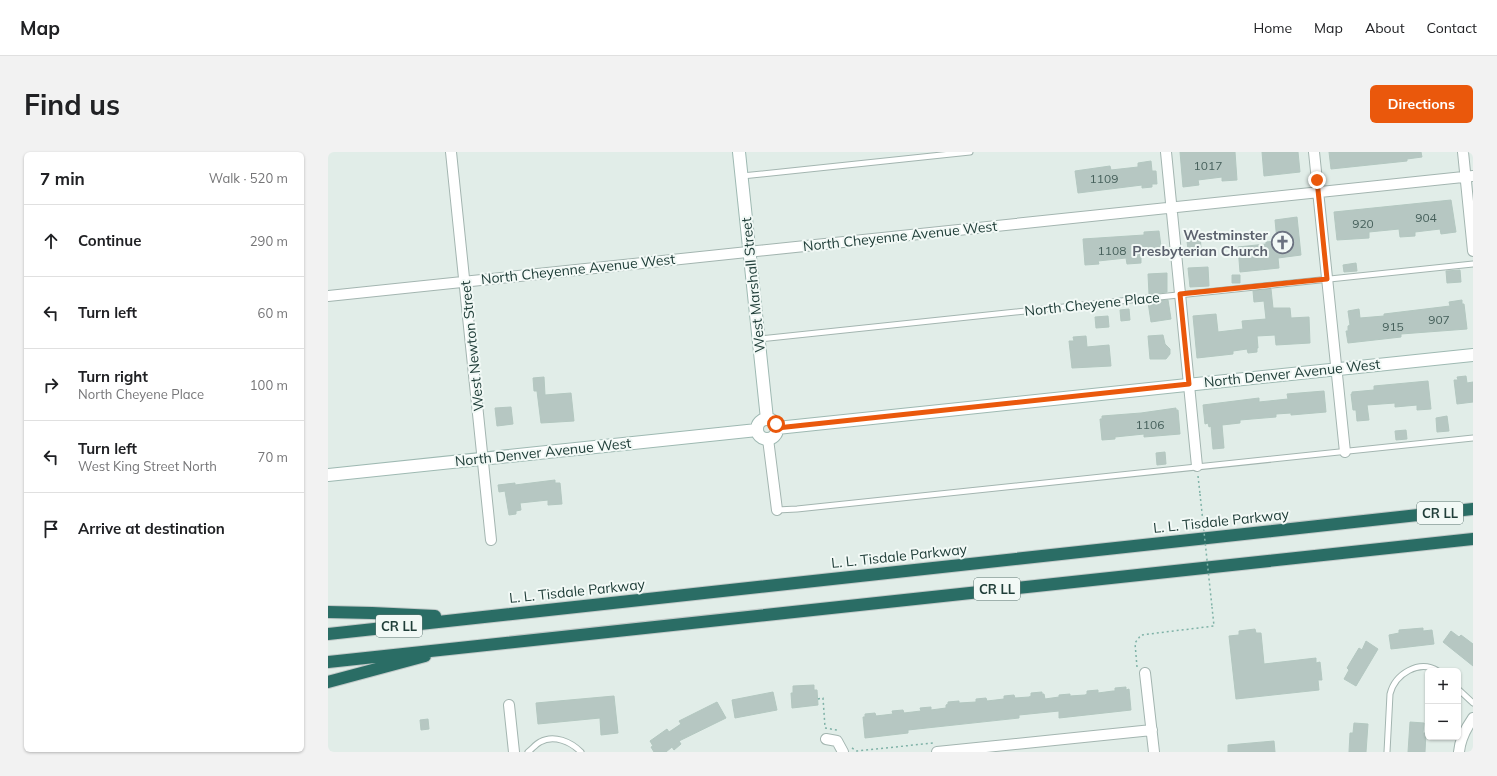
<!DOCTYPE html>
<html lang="en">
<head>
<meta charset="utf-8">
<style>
  :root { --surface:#fff; --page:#f2f2f2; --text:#202124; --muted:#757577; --line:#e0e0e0; --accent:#ea580c }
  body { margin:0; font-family:Mulish,sans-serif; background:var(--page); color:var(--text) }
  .controls { position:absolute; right:12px; bottom:12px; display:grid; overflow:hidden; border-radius:6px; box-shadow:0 1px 3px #0004 }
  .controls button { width:36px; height:36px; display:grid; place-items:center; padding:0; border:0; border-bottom:1px solid var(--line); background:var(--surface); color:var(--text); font:20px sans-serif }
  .stop { position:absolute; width:12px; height:12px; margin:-9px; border:3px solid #ea580c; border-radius:50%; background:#fff }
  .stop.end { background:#ea580c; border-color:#fff; box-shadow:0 1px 4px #0008 }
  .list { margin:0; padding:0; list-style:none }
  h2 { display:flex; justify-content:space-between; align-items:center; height:52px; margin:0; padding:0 16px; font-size:17px }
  h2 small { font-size:13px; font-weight:400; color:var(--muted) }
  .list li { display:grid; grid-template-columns:26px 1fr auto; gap:12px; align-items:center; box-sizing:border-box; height:72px; padding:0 16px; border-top:1px solid var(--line) }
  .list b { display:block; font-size:15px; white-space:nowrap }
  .list p { margin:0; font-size:13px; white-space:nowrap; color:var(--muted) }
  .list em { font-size:13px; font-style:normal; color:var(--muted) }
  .icon { flex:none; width:22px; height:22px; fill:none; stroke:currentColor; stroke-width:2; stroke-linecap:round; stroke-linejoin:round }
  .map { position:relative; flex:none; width:1145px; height:600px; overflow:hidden; border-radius:6px }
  header { display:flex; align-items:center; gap:24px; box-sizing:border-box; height:56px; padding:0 20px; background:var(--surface); border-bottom:1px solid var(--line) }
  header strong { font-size:19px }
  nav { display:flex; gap:22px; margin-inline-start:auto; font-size:14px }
  .intro { display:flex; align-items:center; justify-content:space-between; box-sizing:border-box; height:96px; padding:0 24px }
  h1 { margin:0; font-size:28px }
  .button { padding:10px 18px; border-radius:6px; background:var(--accent); color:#fff; font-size:14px; font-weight:700 }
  main { display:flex; gap:24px; padding:0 24px }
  aside { flex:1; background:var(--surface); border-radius:6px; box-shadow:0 1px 3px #0004 }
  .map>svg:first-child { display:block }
  .building { fill:#b6c7c2; stroke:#b3c7c0 }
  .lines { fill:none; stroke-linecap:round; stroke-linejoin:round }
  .lane-casing { stroke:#a3b5b0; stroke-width:7 }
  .street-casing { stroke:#a3b5b0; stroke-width:12 }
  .secondary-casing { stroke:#9eb9b2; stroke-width:14 }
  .highway-casing { stroke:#c1c9c8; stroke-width:14 }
  .path { stroke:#7fb2a7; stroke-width:1.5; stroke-dasharray:2 3; stroke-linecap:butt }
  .lane { stroke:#fff; stroke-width:5 }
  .street { stroke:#fff; stroke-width:10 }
  .secondary { stroke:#fff; stroke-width:12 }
  .highway { stroke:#2a6d65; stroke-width:12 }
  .path-bridge { stroke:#7fb2a7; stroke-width:1.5; stroke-dasharray:2 3; stroke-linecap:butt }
  .route { stroke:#ea580c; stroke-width:5 }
  .labels { text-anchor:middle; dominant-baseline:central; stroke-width:4; stroke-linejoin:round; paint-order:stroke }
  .number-label { font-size:12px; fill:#46605b }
  .shield { fill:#f2f9f6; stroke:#5f7672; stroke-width:1 }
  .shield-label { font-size:13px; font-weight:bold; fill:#203e39 }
  .worship-label { font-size:14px; font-weight:bold; fill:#5b616d; stroke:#f2f9f6; text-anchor:end }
  .street-label { font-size:14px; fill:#203e39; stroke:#f2f9f6 }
</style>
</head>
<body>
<header>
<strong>Map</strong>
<nav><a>Home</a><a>Map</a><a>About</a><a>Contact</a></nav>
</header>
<div class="intro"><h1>Find us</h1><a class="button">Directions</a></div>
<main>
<aside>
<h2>7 min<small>Walk · 520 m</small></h2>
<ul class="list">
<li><svg class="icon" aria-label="ahead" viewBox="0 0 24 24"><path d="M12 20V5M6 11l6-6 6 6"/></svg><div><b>Continue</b></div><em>290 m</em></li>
<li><svg class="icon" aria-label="left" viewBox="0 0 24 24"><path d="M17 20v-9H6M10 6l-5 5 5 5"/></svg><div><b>Turn left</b></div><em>60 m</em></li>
<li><svg class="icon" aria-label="right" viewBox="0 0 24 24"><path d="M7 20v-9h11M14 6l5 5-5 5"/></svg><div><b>Turn right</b><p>North Cheyene Place</p></div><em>100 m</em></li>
<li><svg class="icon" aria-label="left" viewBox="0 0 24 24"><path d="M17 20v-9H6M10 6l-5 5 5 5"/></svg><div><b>Turn left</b><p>West King Street North</p></div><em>70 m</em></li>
<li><svg class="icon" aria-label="arrive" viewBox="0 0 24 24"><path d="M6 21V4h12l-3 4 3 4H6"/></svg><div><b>Arrive at destination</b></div></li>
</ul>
</aside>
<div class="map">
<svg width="1145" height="600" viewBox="0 0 1145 600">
  <rect width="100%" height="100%" fill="#e1ede8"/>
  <path class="building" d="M852,0H907L909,28L894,29V25L870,28L871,33L855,35Z
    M934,0H970L972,20L936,24Z
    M1001,0H1093L1094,5L1079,7V9L1003,17Z
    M823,9L824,19H828L829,32H824V35L814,36V33L750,41L747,19L782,14L783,18L810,15V11Z
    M1123,48L1128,80L1113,82L1112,77L1087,80V84L1072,85L1071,77L1041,80V86L1009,88L1006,60Z
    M969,65L973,103L950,106L951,116L912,120L910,95L938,92V90L949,89L947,68Z
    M831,79L834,102L813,104V111L799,112L798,106L770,109L771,112L757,113L755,87L816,83V80Z
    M872,79L873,97L860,98L858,80Z
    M1028,111L1029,119L1016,120L1015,113Z
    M880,115L881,134L862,135L860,116Z
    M1132,118L1133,130L1119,131L1118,119Z
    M839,121V140L821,142L820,122Z
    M904,123H912V131H904Z
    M943,137L945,156H962L963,166L981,165L982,191L948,193L947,183L929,184L930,196H929V200L920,201L919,197L905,199V202L869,206L865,164L888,162L890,180L915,177L914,169L938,167L936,149L926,150L925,139Z
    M840,148L843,167L823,170L820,150Z
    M1134,148V152H1136L1139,177L1073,182V185L1020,191L1018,179H1020V174L1022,173L1020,159L1031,157L1032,166L1056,164V162L1122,154L1121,150Z
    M801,157L802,168L793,169L792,158Z
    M780,164L781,175L768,176L767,165Z
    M835,183L837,192L842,197V202L838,207H822L820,184Z
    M758,184L759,195L781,193L783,214L744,216L741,189H746L745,185Z
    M1138,224L1139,231L1145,230V250L1129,252L1126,228H1130L1129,225Z
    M216,225L217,243L243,241L246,269L213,271L209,239H206L205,226Z
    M1100,229L1103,257L1089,258V253L1067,255V251L1039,253L1041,268L1029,269L1028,258H1025L1023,242H1024V240L1046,238V234Z
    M996,239L998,260L963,263V261L948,262V265L912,268V271L894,273L896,296L885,297L883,274L881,275L880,271L877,272L875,253L931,246V250L960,247L959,242Z
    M183,255L185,272L169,274L167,256Z
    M848,256V258H850L852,282L816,285V282L787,285V287L774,288L772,267H774V264L813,261Z
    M1119,264L1121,279L1109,280L1108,266Z
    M1078,278L1079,287L1068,288L1067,279Z
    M837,300L838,312L829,313L828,301Z
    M227,328V331H232L234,352L220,353V348L192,351L193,358L188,359V362L181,363L177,339L171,340L170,333L187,331V333Z
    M1095,476V479L1104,478L1106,492L1063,497L1061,483L1071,481V478Z
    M927,477L928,481H933L936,512L988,506V511L992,510L994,528H990L991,538L908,547L901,484L911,483V479Z
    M1123,479L1131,485L1133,483L1145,492V514L1115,490Z
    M1038,489L1050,497L1028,534L1016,527L1021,518L1019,516L1031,496L1034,498Z
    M486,533V538H489L490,553L464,556L463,541H465V534Z
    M798,535V538L801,537L803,558L731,566V559L691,563V566L580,578V581L537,586L535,565H537V562L547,561L548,564L565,562L564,559L575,558L576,561L593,559L592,556L603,555V558L618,556V553L620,552V550L631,549V551L648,550V547L658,546L659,549L676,547V544L686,543L687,546L701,545L703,544V541L714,540V542H716L717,547L731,545V543L742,542V544L757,543L759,542V539L770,538V541L785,539H787V536Z
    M445,540L449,558L407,566L404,548Z
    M286,544L290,581L273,583L272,566L210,572L208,551Z
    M389,550L398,566L351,589L353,592L346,598L344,595L338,600H326L323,595L325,594L322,589L339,577L341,580L353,572L351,569Z
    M100,567L101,577L93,578L92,568Z
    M1082,570L1096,571L1095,581H1098L1097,600H1080Z
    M1026,571L1040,572L1038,600H1021L1022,581H1025Z
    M946,589L947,600H900V593Z"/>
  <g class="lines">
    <defs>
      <path id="lane" d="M414,24L642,0
        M431,187L1145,112
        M449,358L469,357L1145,286
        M1130,537L1145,551
        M200,600C204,597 208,592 212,590C226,582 243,590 253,600
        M1059,600L1062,542C1067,522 1091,507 1110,519"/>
      <path id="street" d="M123,0L163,388
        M838,0L869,314
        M986,0L1017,300
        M1135,0L1145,99
        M0,144L1145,24
        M440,287L449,358
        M817,521L826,600
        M181,553L186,600
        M498,587L509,589L515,600
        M609,600L824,578
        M1131,600C1132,588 1138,576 1145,566"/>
      <path id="secondary" d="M411,0L439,267
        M429 277a10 10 0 1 1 20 0a10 10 0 1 1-20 0Z
        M449,276L1145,203
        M0,323L429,278"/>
      <path id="highway" d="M0,460L44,461L107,464
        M0,482L1145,357
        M0,510L1145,387
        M0,530L97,504"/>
    </defs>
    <use href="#lane" class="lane-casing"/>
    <use href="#street" class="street-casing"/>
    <use href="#secondary" class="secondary-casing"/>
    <use href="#highway" class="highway-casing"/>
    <path class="path" d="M870,324L872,342
      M809,515L807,491L813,483L886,474L884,455
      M490,547L495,546L497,575
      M497,576L509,578
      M524,596L529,599L605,591"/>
    <use href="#lane" class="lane"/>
    <use href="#street" class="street"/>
    <use href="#secondary" class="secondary"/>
    <use href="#highway" class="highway"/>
    <path class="path-bridge" d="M872,342L884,455"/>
  </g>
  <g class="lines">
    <path class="route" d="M448,272L449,276L861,232L852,142L999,127L989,28"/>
  </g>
  <defs>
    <symbol id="church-ring" viewBox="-11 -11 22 22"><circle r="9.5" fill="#f2f9f6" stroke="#6b7280" stroke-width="1.5"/><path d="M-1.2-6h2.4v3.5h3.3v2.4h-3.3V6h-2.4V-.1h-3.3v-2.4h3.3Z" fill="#6b7280"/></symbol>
  </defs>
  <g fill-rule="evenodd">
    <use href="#church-ring" x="942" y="78" width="25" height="25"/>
  </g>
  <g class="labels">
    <g class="number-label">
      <text x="880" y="13">1017</text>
      <text x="776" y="26">1109</text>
      <text x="1098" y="65">904</text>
      <text x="1035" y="71">920</text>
      <text x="784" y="98">1108</text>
      <text x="1111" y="167">907</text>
      <text x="1065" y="174">915</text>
      <text x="822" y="272">1106</text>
    </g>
    <g class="shield">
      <rect x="1089" y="350" width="46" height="22" rx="3"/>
      <rect x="646" y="426" width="46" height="22" rx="3"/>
      <rect x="48" y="463" width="46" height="22" rx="3"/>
    </g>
    <g class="shield-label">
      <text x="1112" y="361">CR LL</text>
      <text x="669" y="437">CR LL</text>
      <text x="71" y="474">CR LL</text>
    </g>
    <g class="worship-label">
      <text x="940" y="83">Westminster<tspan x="940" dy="16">Presbyterian Church</tspan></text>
    </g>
    <g class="street-label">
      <text transform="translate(572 84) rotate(-6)">North Cheyenne Avenue West</text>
      <text transform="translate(250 117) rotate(-6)">North Cheyenne Avenue West</text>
      <text transform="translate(425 133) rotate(-96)">West Marshall Street</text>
      <text transform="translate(764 152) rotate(-6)">North Cheyene Place</text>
      <text transform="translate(144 194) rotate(-96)">West Newton Street</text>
      <text transform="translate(964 221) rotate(-6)">North Denver Avenue West</text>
      <text transform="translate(215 300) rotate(-6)">North Denver Avenue West</text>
      <text transform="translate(893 369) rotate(-6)">L. L. Tisdale Parkway</text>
      <text transform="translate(571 404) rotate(-6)">L. L. Tisdale Parkway</text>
      <text transform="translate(249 439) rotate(-6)">L. L. Tisdale Parkway</text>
    </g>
  </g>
</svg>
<div class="controls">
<button>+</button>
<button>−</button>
</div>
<div class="stop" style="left:448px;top:272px"></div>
<div class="stop end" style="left:989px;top:28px"></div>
</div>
</main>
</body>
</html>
